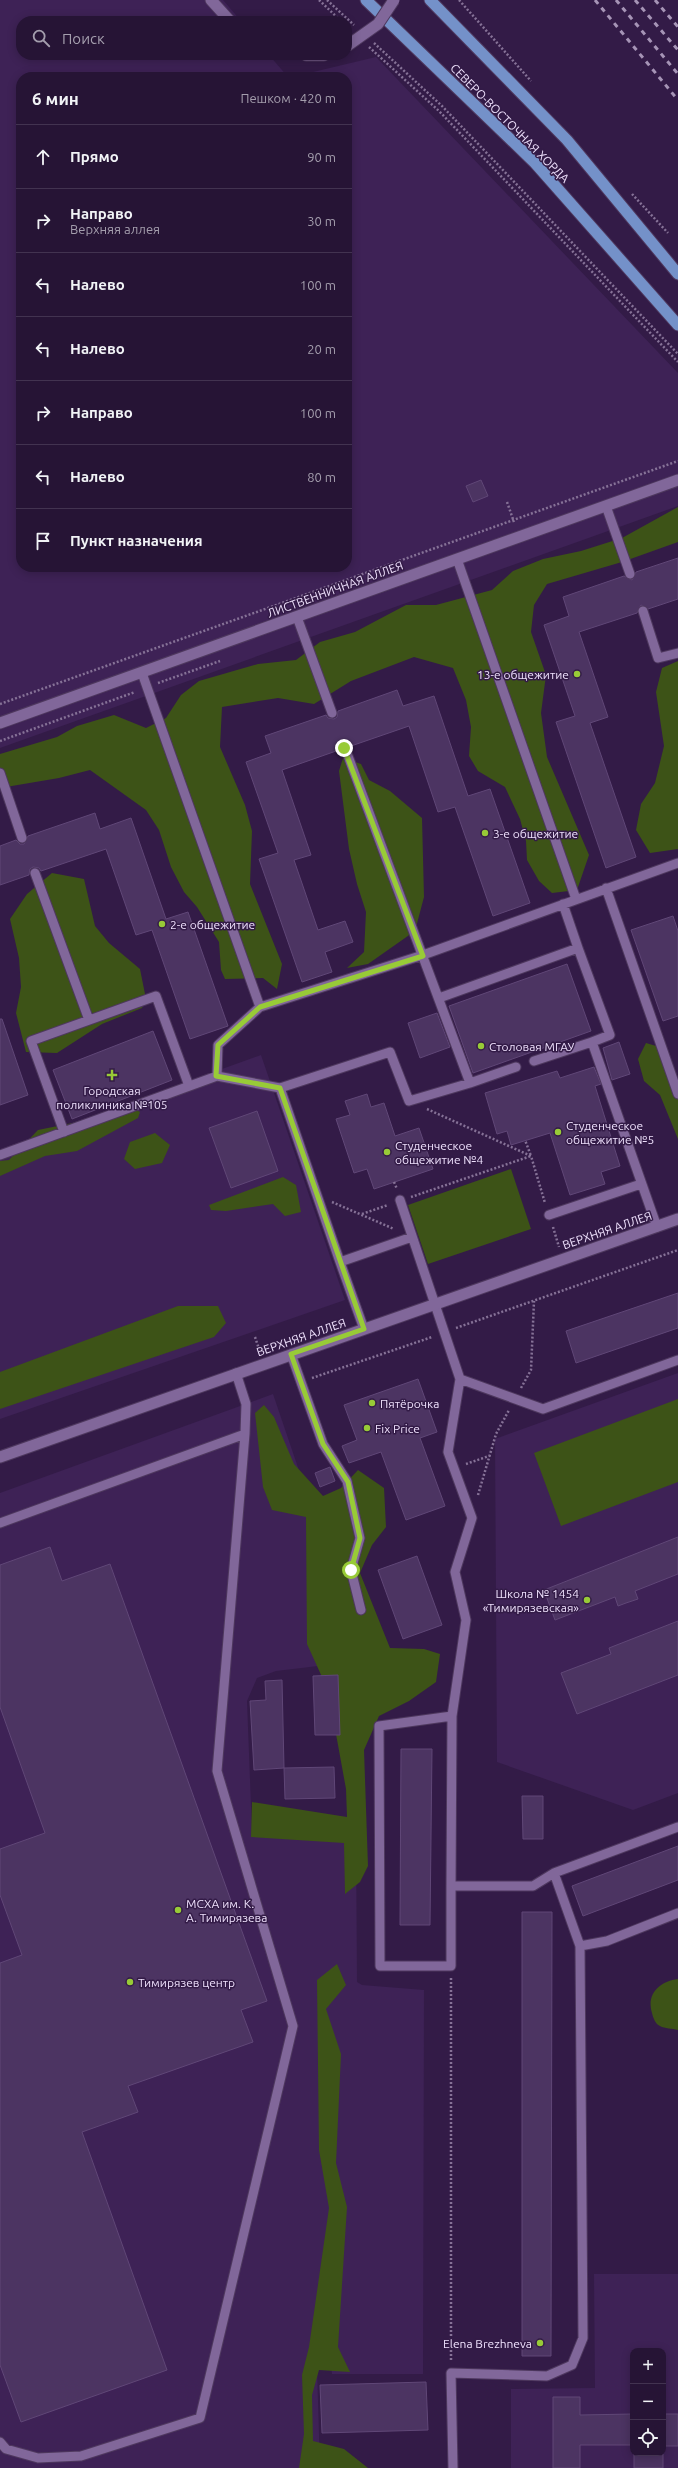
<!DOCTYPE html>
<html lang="ru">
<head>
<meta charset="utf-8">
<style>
  :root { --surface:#261435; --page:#322141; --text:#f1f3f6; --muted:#a49ead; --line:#423350 }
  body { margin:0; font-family:Ubuntu,sans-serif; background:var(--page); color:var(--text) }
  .controls { position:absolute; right:12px; bottom:12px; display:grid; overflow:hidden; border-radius:8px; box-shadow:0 2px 10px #0003 }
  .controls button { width:36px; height:36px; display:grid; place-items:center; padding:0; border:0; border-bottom:1px solid var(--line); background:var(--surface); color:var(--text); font:20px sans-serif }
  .stop { position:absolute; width:12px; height:12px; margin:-9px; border:3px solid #98cb37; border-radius:50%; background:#fff }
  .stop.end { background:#98cb37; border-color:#fff; box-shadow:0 1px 4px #0008 }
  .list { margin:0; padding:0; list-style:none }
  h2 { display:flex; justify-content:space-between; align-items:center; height:52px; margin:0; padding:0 16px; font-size:17px }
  h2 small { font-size:13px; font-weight:400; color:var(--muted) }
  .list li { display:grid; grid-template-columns:26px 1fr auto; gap:12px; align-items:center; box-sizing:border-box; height:64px; padding:0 16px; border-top:1px solid var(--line) }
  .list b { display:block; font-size:15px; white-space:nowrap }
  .list p { margin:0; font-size:13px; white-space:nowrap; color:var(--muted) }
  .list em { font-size:13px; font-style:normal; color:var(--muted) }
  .icon { flex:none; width:22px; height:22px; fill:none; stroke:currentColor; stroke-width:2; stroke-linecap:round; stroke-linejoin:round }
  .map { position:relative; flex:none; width:678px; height:2468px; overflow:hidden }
  .search { position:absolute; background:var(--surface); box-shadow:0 2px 10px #0003; left:16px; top:16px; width:336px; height:44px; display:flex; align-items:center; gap:10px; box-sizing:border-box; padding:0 14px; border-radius:16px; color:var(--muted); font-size:15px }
  .panel { position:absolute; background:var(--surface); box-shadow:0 2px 10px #0003; left:16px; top:72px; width:336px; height:500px; border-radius:16px }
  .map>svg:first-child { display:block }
  .built { fill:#3e2256; fill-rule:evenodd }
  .green { fill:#3d5317 }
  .building { fill:#4c3462; stroke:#604777 }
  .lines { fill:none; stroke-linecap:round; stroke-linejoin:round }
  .service-casing { stroke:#4e385e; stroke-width:11 }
  .pedestrian-casing { stroke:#4e385e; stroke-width:13 }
  .minor-casing { stroke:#4e385e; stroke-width:13 }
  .secondary-casing { stroke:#4e385e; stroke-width:13 }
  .primary-casing { stroke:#4e385e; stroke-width:13 }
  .path { stroke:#867297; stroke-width:2.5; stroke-dasharray:2 2; stroke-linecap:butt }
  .service { stroke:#81679a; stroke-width:9 }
  .pedestrian { stroke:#81679a; stroke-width:11 }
  .minor { stroke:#81679a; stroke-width:11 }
  .secondary { stroke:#81679a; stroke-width:11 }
  .primary { stroke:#7491c9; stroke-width:11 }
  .rail { stroke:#a694b6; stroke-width:3; stroke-dasharray:5 5; stroke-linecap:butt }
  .secondary-bridge-casing { stroke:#4e385e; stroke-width:13; stroke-linecap:butt }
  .secondary-bridge { stroke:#81679a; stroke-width:11 }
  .route { stroke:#98cb37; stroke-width:5 }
  .poi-dot { fill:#98cb37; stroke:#331b47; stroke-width:1.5 }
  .labels { text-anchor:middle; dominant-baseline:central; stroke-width:3; stroke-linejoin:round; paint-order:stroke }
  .street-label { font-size:12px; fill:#eee0fc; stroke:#331b47 }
  .poi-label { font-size:12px; fill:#eee0fc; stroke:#331b47; text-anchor:start }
</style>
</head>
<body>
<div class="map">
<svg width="678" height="2468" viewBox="0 0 678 2468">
  <rect width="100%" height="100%" fill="#331b47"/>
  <path class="built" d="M0,0H223L241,21H21V55H269L288,77H21V567H347V77H292L376,57L678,373V506L0,748Z
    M261,1055L345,1300L0,1419V1149Z
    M678,1373V1793L633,1810L497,1762L495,1439Z
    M273,1394L356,1638L335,1664L276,1671L257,1678L247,1701L252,1832L356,1833L357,1982L362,1985L424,1990L423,2374H332L331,2366L317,2367L320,2468H0V1493Z
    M594,2274H678V2468H511V2389L595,2388ZM633,2351H663V2453H633Z"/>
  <path class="green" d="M678,507V542L622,562L547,584L534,605L531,632L546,675L541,713L547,757L589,855L577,890L552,893L539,881L527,860L526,841L520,819L505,787L478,771L469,756L471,727L466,700L453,668L414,657L351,681L314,704L278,698L222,707L220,747L245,805L252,831L250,884L282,964L277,989L263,978L225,979L221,970L219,942L197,907L184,892L171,867L159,830L146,810L90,770L59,778L0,788V754L57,737L77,726L114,715L146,728L166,718L181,695L199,681L258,664L296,660L320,642L355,632L406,605H436L492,590L513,571L543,559L581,551L622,538Z
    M678,661V849L650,853L636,830L641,804L655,783L664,746L656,692L662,668Z
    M343,758L361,764L369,780L390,791L422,818L424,897L415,931L368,964L347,968L364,952L366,912L357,884L349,849L339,771Z
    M52,873L84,879L95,926L109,943L140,969L146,999L142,1008L102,1024L57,1053L26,1052L16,1013L21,987L19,958L10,919L27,894Z
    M646,1043L663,1048L678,1096V1139L660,1095L644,1081L638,1059Z
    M136,1110L140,1112L138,1118L77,1151L45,1156L0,1176V1161L9,1160L38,1130Z
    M155,1133L170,1145L162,1163L135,1169L124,1159L130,1142Z
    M511,1169L531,1229L428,1264L408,1205Z
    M283,1177L296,1185L301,1212L285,1216L273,1204L226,1211L211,1210L209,1205Z
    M178,1306H218L226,1323L214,1337L0,1409V1372Z
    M678,1399V1482L561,1526L534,1453Z
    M264,1405L274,1417L294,1464L323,1496L341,1488L358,1470L384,1488L386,1527L372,1545L360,1573L390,1648L424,1649L440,1654L436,1682L409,1701L379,1716L364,1750L368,1866L360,1882L345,1894L344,1843L251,1837L252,1802L347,1817L346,1789L336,1734L322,1677L307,1644L306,1517L272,1510L263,1487L255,1413Z
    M337,1964L346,1985L326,2009L341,2054L336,2163L347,2207L338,2347L350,2372L319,2370L312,2395L313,2441L344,2449L368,2468H299L304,2434L302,2375L309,2347L329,2208L319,2150L317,1980Z
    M678,1979V2030C672,2028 665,2029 660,2026C655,2024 653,2017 652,2013C646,1994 660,1981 678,1979Z"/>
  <path class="building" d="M481,480L488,496L473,502L466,486Z
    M678,558V599L648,609L641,605L637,613L579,632L608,717L590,723L636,857L606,868L556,722L575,716L544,625L569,616L563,597L624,576L632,580L636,572Z
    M397,690L403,706L434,696L468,796L490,789L530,903L493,916L455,807L438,812L409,726L351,746L343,742L340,745L339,750L282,770L311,855L294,860L318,930L345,921L353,942L325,952L332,972L302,982L259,859L278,853L246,762L271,753L265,736L326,715L328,718L334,719L337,717L338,711Z
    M95,813L100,829L131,818L166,919L188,912L228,1026L190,1039L152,930L136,935L106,849L41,871L39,868L33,867L30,869L29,875L0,885V846L16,840L20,844H24L28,836Z
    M673,916L678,931V1016L663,1021L631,930Z
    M567,964L591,1031L473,1073L449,1006Z
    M437,1013L450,1047L420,1058L408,1023Z
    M0,1019H2L28,1095L0,1105Z
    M153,1031L172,1080L72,1119L53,1070Z
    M619,1042L630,1074L612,1080L603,1048Z
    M594,1067L601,1084L595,1086L620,1166L601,1172L605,1184L570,1195L550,1133L511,1145L507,1131L497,1134L485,1093L557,1071L560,1078Z
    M367,1094L371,1107L384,1103L395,1136L419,1128L433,1169L374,1189L367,1169L354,1173L336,1119L350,1115L345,1101Z
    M257,1111L278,1171L231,1188L209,1128Z
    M678,1293V1328L576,1363L566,1331Z
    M418,1379L437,1432L420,1438L445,1506L406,1520L381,1452L349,1463L342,1446L357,1440L344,1405Z
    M330,1467L335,1481L320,1487L315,1473Z
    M678,1537V1574L635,1591L638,1599L626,1603L618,1606L615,1597L555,1620L544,1590Z
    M50,1547L62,1581L110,1564L267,2001L241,2010L253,2042L128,2086L138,2112L82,2132L167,2370L21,2422L0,2365V1963L22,1955L0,1895V1849L45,1833L0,1707V1565Z
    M417,1556L442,1625L403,1639L378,1570Z
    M678,1621V1675L577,1714L561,1673L611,1654L609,1648Z
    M338,1675L340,1735H315L313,1676Z
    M282,1680L284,1768L254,1770L250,1701L266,1700L265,1681Z
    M401,1749H432L430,1925H400Z
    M334,1767L335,1798L285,1799L284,1768Z
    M522,1796H543V1839H523Z
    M678,1846V1880L583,1916L572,1886Z
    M522,1912H552L551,2356H522Z
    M426,2382L428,2430L322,2433L320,2385Z
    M553,2397H580V2415L633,2414V2445H580V2468H553Z
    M663,2414H678V2446H663Z
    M634,2453H663V2468H634Z"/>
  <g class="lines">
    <defs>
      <path id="service" d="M606,506L630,574
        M457,559L576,899
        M643,611L658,658L678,653
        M297,617L332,713
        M142,673L260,1007
        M345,748L470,1083L516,1067
        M0,773L22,838
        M35,873L89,1020
        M606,888L678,1094
        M563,904L578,948
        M439,998L578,948L610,1035L592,1042
        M534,1061L592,1042L657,1227
        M217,1076L280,1088
        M64,1132L31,1041L156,996L189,1086
        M0,1155L217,1076L218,1045L260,1007L423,955L678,863
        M400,1200L460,1379L543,1409L678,1360
        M549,1215L641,1184
        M412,1237L340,1262L280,1088L390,1052L409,1101L470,1083
        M340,1262L364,1329
        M291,1354L323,1444L347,1481L360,1538L351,1570L361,1610
        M0,1523L245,1434L246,1404L236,1373
        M452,1716L379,1726L380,1966H451V1886H533L554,1873L678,1827
        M554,1873L580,1946L607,1941L678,1913
        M451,1886L452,1716L466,1620L455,1572L472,1518L448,1452L460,1379
        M0,2442L6,2449L38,2458L81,2456L200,2418L293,2026L217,1771L245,1434
        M453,2468L451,2373L547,2376L572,2365L583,2338L580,1946"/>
      <path id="pedestrian" d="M0,723L678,480"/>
      <path id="minor" d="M0,1457L678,1219"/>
      <path id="secondary" d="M211,0L230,21
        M306,55H324"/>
      <path id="primary" d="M366,0L535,163L678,325
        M430,0L567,140L678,274"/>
    </defs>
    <use href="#service" class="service-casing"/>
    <use href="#pedestrian" class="pedestrian-casing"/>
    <use href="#minor" class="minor-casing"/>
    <use href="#secondary" class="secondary-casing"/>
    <use href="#primary" class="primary-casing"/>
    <path class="path" d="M319,0L341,21
      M327,0L354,25
      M459,0L531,81
      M374,43L442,106L678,354
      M369,47L439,111L678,362
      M632,194L668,233
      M507,502L514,522
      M158,683L220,661
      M0,704L678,461
      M0,741L135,692
      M427,1109L531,1156L545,1203
      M394,1182L397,1189
      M411,1197L531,1156L525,1140
      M332,1202L394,1229
      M362,1214L388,1205
      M553,1227L559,1247
      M456,1328L678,1250
      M255,1337L260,1352
      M312,1378L432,1337
      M521,1388L531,1370L534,1301
      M466,1464L489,1456
      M478,1495L496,1434L509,1410
      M451,1978V2361"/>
    <use href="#service" class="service"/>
    <use href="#pedestrian" class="pedestrian"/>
    <use href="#minor" class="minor"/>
    <use href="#secondary" class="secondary"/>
    <use href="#primary" class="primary"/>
    <path class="rail" d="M595,0L678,100
      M616,0L678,74
      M635,0L678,50
      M655,0L678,27"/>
    <defs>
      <path id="secondary-bridge" d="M347,46L378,24L394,0"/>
    </defs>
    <use href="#secondary-bridge" class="secondary-bridge-casing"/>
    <use href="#secondary-bridge" class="secondary-bridge"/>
  </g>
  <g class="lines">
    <path class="route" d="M344,748L423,956L260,1007L218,1045L216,1076L280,1088L364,1329L291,1354L323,1444L348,1482L360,1538L351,1570"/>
  </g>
  <g class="poi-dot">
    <circle cx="577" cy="674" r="4"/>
    <circle cx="485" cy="833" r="4"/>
    <circle cx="162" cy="924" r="4"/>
    <circle cx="481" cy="1046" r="4"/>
    <path d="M110 1069h4v4h4v4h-4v4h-4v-4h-4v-4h4z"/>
    <circle cx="558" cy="1132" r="4"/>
    <circle cx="387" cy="1152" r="4"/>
    <circle cx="372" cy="1403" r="4"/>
    <circle cx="367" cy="1428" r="4"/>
    <circle cx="587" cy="1600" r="4"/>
    <circle cx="178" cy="1910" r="4"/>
    <circle cx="130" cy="1982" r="4"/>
    <circle cx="540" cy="2343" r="4"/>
  </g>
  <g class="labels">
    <g class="street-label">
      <text transform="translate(510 123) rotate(45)">СЕВЕРО-ВОСТОЧНАЯ ХОРДА</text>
      <text transform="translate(335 589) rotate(-20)">ЛИСТВЕННИЧНАЯ АЛЛЕЯ</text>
      <text transform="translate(607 1230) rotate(-19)">ВЕРХНЯЯ АЛЛЕЯ</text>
      <text transform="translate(301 1337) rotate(-19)">ВЕРХНЯЯ АЛЛЕЯ</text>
    </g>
    <g class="poi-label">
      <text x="569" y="674" text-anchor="end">13-е общежитие</text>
      <text x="493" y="833">3-е общежитие</text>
      <text x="170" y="924">2-е общежитие</text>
      <text x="489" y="1046">Столовая МГАУ</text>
      <text x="112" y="1090" text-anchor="middle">Городская<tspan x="112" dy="14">поликлиника №105</tspan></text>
      <text x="566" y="1125">Студенческое<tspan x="566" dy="14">общежитие №5</tspan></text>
      <text x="395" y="1145">Студенческое<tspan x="395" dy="14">общежитие №4</tspan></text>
      <text x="380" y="1403">Пятёрочка</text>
      <text x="375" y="1428">Fix Price</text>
      <text x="579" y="1593" text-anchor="end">Школа № 1454<tspan x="579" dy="14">«Тимирязевская»</tspan></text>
      <text x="186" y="1903">МСХА им. К.<tspan x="186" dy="14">А. Тимирязева</tspan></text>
      <text x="138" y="1982">Тимирязев центр</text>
      <text x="532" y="2343" text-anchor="end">Elena Brezhneva</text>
    </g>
  </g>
</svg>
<div class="controls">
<button>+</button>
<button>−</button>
<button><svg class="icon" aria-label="locate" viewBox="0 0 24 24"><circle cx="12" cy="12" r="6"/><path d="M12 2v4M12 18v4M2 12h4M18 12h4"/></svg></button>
</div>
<div class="stop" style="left:351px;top:1570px"></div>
<div class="stop end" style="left:344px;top:748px"></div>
<div class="search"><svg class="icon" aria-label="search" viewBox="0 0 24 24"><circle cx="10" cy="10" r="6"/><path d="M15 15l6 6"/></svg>Поиск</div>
<section class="panel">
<h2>6 мин<small>Пешком · 420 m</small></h2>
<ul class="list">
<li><svg class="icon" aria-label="ahead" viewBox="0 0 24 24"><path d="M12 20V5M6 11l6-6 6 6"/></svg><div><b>Прямо</b></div><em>90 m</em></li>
<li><svg class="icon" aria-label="right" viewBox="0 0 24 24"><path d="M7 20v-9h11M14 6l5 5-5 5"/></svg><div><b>Направо</b><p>Верхняя аллея</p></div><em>30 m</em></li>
<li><svg class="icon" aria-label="left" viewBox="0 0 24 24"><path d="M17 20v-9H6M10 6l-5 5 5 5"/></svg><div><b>Налево</b></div><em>100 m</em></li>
<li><svg class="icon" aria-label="left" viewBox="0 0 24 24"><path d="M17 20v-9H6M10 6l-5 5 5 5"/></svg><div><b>Налево</b></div><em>20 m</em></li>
<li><svg class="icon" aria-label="right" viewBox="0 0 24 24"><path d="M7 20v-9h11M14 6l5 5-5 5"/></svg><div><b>Направо</b></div><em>100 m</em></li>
<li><svg class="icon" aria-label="left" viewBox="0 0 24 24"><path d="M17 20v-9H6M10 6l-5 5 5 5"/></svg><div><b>Налево</b></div><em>80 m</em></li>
<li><svg class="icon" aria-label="arrive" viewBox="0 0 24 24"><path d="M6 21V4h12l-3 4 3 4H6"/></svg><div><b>Пункт назначения</b></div></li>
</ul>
</section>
</div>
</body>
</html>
